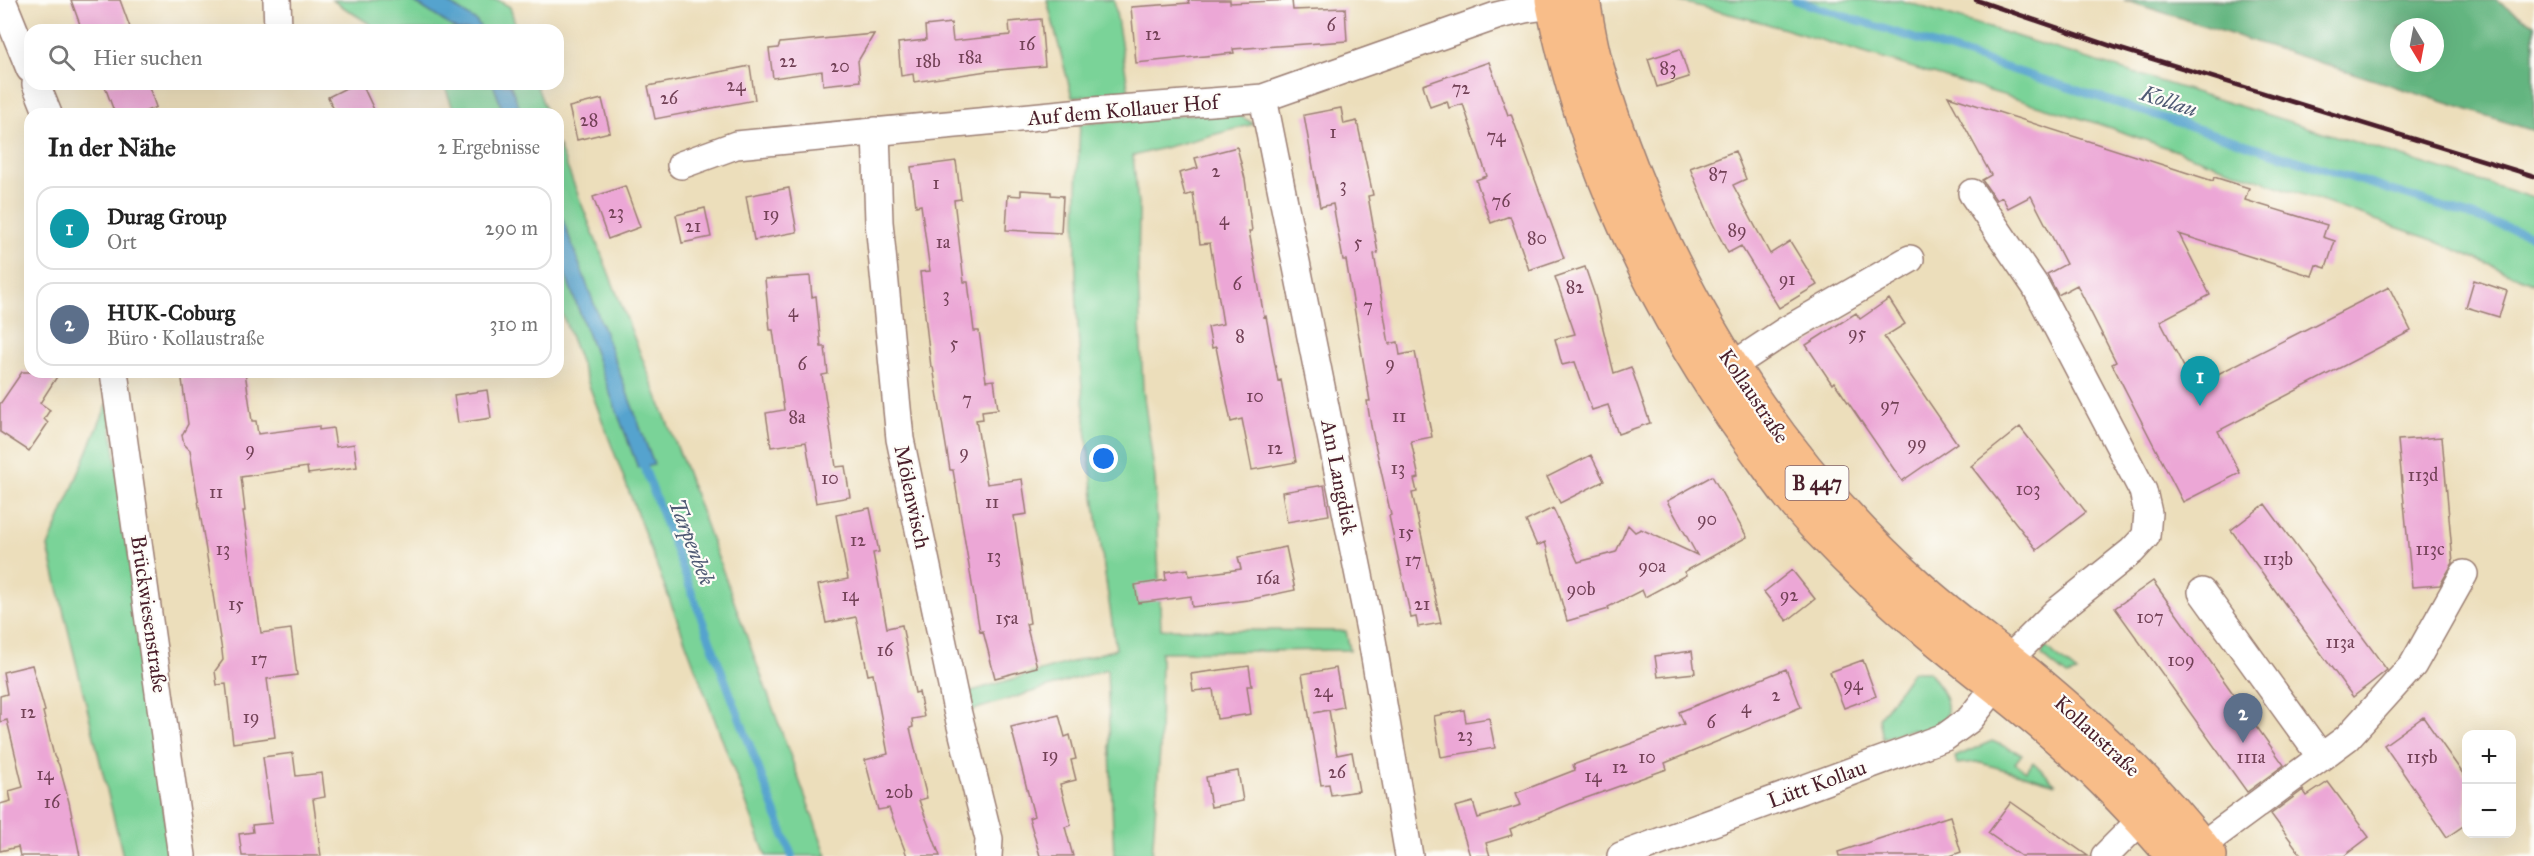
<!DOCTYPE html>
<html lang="de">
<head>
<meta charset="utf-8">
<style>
  :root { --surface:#fff; --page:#f6f6f6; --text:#222; --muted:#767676; --line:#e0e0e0; --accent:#0b8043 }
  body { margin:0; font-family:"IM FELL Great Primer",serif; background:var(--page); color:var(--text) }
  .controls { position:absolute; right:18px; bottom:18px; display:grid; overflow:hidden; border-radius:12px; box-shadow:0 6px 24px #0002 }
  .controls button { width:54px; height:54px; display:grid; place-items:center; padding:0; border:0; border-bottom:2px solid var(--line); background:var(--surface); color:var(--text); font:30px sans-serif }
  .compass { position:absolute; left:2390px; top:18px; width:54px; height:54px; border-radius:50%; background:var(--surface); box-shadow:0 6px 24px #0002; rotate:170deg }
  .you { position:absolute; left:1104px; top:459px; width:21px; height:21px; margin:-15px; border:4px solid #fff; border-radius:50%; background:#1a73e8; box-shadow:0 0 0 9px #1a73e833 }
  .badge { display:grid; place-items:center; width:39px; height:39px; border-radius:50%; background:var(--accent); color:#fff; font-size:20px; font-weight:700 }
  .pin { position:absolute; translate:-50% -50px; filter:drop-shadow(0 2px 3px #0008) }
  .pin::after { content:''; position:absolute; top:32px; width:21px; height:18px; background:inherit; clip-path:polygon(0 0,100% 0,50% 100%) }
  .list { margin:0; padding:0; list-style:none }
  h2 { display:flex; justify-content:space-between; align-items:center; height:78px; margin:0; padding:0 24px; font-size:26px }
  h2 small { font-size:20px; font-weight:400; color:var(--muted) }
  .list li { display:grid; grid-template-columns:39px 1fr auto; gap:18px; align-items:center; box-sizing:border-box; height:84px; margin:0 12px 12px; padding:0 12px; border:2px solid var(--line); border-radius:18px }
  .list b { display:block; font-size:22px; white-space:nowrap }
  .list p { margin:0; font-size:20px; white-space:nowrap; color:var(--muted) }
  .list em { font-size:20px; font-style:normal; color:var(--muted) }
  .icon { flex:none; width:33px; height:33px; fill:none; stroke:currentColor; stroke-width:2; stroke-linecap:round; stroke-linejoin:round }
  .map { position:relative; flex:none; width:2534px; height:856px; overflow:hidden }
  .search { position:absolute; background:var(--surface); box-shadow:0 6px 24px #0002; left:24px; top:24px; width:540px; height:66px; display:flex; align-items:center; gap:15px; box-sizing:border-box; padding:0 21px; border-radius:18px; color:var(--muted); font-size:22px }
  .panel { position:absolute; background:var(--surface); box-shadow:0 6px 24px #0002; left:24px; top:108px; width:540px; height:270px; border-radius:18px }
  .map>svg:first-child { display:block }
  .green { fill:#7ad398; stroke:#627962; stroke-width:1.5 }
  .forest { fill:#63b580; stroke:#566a56; stroke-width:1.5; fill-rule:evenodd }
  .water { fill:#55a3ce; stroke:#50617c; stroke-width:1.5 }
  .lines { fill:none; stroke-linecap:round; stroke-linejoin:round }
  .stream { stroke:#55a3ce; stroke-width:8 }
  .building { fill:#eca7d6 }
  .minor-casing { stroke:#9b7e73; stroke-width:30 }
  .major-casing { stroke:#9b7e73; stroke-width:36 }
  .minor { stroke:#fff; stroke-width:27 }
  .major { stroke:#f8bd89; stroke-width:33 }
  .rail { stroke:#4a1f2b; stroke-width:4.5 }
  .labels { text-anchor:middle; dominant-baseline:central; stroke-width:4.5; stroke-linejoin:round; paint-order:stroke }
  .number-label { font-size:18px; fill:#724156 }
  .shield { fill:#fdfcf7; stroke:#806168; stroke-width:1.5 }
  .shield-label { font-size:20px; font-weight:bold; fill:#4a1f2b }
  .street-label { font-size:21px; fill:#4a1f2b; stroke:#fdfcf7 }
  .water-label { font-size:22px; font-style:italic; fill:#4f5a74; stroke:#fdfcf7 }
</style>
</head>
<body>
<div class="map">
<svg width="2534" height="856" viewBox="0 0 2534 856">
  <rect width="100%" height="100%" fill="#fdfcf7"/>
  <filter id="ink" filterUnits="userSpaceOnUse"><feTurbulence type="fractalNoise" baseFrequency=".0167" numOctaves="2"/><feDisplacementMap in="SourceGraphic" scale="12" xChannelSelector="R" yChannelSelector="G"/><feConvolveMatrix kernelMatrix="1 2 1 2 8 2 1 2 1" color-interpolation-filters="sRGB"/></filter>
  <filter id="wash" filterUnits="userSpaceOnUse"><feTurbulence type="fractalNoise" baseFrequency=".008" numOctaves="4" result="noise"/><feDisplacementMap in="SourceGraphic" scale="24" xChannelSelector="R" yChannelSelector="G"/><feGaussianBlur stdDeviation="1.35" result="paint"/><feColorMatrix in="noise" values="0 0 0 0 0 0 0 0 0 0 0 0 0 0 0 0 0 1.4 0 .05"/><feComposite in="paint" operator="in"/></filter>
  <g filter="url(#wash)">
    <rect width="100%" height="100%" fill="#ecdebb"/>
    <path class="green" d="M332,0H498L510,7L517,30H379Z
      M1047,0H1114L1129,93L1072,97Z
      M1674,0H1900L2534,198V284L2433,240L2096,123L1761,22Z
      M444,84H536L547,114H455Z
      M1232,111L1254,124L1133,156L1139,213L1138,273L1143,390L1155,478L1161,629L1346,631L1350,650L1161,652L1160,750L1152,856H1114L1107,669L970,711L968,692L1116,649C1099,535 1081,421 1077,306C1074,246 1077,185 1080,124Z
      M558,144L683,462L827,856H766L558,303Z
      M108,402L170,856H123L48,547Z
      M2044,646L2077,673L2067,676L2042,656Z
      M1912,672H1929C1949,699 1960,719 1922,734L1912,729L1883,739L1879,718Z
      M1992,741L2022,754L2015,763L2026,771L2033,762L2056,784L1977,762L1957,764L1955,757Z"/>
    <path class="forest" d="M2124,0H2495L2534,24V131ZM2399,27H2435V63H2399Z"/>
    <path class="water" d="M411,0H444L476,21L483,30H457Z
      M493,84H510L522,114H504Z
      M558,207L654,465L638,468L558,255Z"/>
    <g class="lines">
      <path class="stream" d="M1794,0L2534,236
        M641,459L792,856"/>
    </g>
    <g id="blocks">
      <path class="building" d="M71,0H120L131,30H82Z
        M1188,0H1230V3L1292,0L1293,10L1345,8L1347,41L1233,49L1234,53L1136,63L1131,7L1189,3Z
        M1041,19L1045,66L987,71L914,82L913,74L901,76L898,43L926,40L925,26L951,23L953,41L1010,35L1009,22Z
        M874,34L858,61L860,81L823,85L822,71L773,78L769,49L778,48L780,43Z
        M1680,49L1689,77L1657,87L1648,59Z
        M1489,62L1508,115L1511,114L1564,258L1529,270L1510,216L1491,223L1476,180L1487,176L1463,104L1449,108L1447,101L1430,107L1423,85Z
        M750,66L755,100L655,119L648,86Z
        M104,84H148L156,107L139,114H115Z
        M354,84H362L376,114H336L328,97Z
        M1948,96L2213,181L2214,177L2249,188L2245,200L2327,225L2323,237L2335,241L2326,268L2316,265L2312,276L2179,234L2210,295L2160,321L2184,367L2195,361L2206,380L2389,287L2411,331L2218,431L2240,473L2183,502L2112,364L2116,362L2077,285L2058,295L2047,274L2066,264L2031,196L2008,208L2002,197L1996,200L1982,180L1991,175Z
        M602,99L610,132L577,140L569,107Z
        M1341,108L1344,124L1357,121L1373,195L1368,196L1378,253L1374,254L1389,344L1398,342L1400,355L1415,352L1432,437L1411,441L1419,478L1414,479L1417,492L1412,493L1441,623L1418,627L1416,617L1411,618L1389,516L1391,515L1371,426L1367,401H1370L1346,260H1343L1333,204L1320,207L1304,115Z
        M1237,147L1245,179L1252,231H1249L1264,317L1266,316L1278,381L1281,380L1296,462L1252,470L1242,419L1231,422L1216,347L1212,348L1208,327L1223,324L1210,243L1200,244L1193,193L1185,196L1179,173L1198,168L1195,158Z
        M1735,151L1746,179L1733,185L1770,254L1790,241L1817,285L1779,308L1741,246L1728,253L1711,220L1690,168Z
        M956,161L961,199L954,200L964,282H968L974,331H979L986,381L994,380L998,409L982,411L983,419L976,420L987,484L1022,479L1027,514L1014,516L1030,623L1026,624L1037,667L995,678L983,631L980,632L953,470H950L933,367H931L920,272L930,271L921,205L916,206L911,167Z
        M625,186L640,227L608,239L593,197Z
        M789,188L797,232L754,240L746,196Z
        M1021,190L1051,192V195L1063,196L1061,233L1006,230L1008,195L1021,196Z
        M705,208L711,237L682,243L676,215Z
        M1585,267L1595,296L1614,373L1631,367L1650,423L1618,434L1608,405L1592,410L1575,362L1562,365L1555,339L1575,334L1555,277Z
        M810,276L812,297L816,296L821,347H825L828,374L822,375L836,467L845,466L850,497L816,503L806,442L771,447L766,413L784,410L773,330H770L765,279Z
        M2474,280L2507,291L2499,317L2466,307Z
        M1889,299L1905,324L1884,337L1957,443L1902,481L1834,382L1832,384L1806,345L1856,313L1860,319Z
        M22,372H60L40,403L50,410L44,419L48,423L29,451L0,432V404Z
        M181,372H245L252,421H256L258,434L319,426V430L333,428L336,447L354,444L357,467L308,474L307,467L241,477L245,511H243L261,633L291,629L297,675L267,679L275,737L233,743L226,684L217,685L215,671L223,660L222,651L190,450L184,444L182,435L188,424Z
        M487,390L491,418L458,423L454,395Z
        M2020,427L2086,512L2037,550L1971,466Z
        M2442,437L2453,563L2440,585L2412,587L2398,440Z
        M1591,455L1604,481L1560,503L1547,477Z
        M1712,476L1747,537L1684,572L1686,575L1645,597L1642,590L1608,607L1609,609L1567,621L1545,542L1537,546L1526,521L1553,508L1578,562L1616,552L1628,525L1635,532L1641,529L1697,555L1667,501Z
        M1324,485L1329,515L1287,522L1282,492Z
        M2265,504L2387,670L2353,697L2231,530Z
        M870,508L879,552L873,553L887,628L902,625L915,693L919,692L924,717L912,719L913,727L910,728L927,798L919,800L940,856H907L889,808L878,810L865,760L888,754L873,674L868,675L856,617L826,623L818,585L848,579L836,515Z
        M1286,547L1295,590L1248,600L1192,607L1191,596L1138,603L1135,585L1166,580L1165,572L1188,569L1189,576L1241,569L1238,557Z
        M1792,570L1815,599L1787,621L1764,592Z
        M2153,581L2284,765L2247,792L2115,608Z
        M1692,651L1695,673L1658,677L1655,656Z
        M1863,660L1876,696L1844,708L1830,672Z
        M32,665L45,711L43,712L54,756L59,765L69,802L80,856H20L18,847L0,851V804L11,801L9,791L23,787L7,720L0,722V696L7,694L3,672Z
        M1249,666L1252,686H1247L1251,714L1217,719L1213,689L1193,691L1191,674Z
        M1336,668L1343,707L1314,713L1329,710L1337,755L1352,752L1359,791L1331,795L1329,784L1321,785L1302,674Z
        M1786,669L1801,707L1665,763L1667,769L1575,802L1510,829L1512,835L1486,843L1490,856H1470L1455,807L1473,802L1478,818L1521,805L1516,793L1575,770L1573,765L1684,724L1679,712Z
        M1464,710L1466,722L1489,718L1495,748L1441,757L1434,716Z
        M1059,715L1065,737L1070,735L1076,759L1071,760L1076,780L1060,784L1071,825L1065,827L1073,856H1040L1029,818L1034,816L1011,727Z
        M2423,717L2466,778V824L2447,837L2384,745Z
        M293,753L296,776L322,773L325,797L313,799L321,856H242L239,834L253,832L252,825L272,823L263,757Z
        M1238,771L1243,801L1211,807L1206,777Z
        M2328,782L2369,837L2344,856H2302L2271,814L2303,790L2307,796Z
        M2011,802L2088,856H2021L1988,833Z
        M1950,816L1961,852L1950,856H1839L1838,852Z"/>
    </g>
  </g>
  <g filter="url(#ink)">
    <use href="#blocks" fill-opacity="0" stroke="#9b7e73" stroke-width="1.5"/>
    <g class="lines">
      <defs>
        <path id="minor" d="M2,0L30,69
          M277,0L278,30
          M36,84L48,114
          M1263,98L1372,640L1409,856
          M876,131L879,222L900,439L957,710L989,839L988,856
          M681,165L736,145L1093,111L1263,98L1496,16L1525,9L1553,5
          M1972,193L2036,287L2143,491L2148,513L2146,536L2132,551L2056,612L2008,660
          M1732,366L1785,331L1910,259
          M114,372L182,856
          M2202,592L2321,757
          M2202,845L2347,738L2413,665L2464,574
          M1621,856L1945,737L1970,719L1996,686
          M2105,856L2141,820"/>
        <path id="major" d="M1552,0C1583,158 1656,313 1751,443C1772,472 1793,503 1818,529C1852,565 1890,601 1929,633C1976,673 2026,708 2071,750C2108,783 2141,819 2173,856
          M1583,0C1587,21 1590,43 1596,64C1654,264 1763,447 1918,586C1953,618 1992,645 2029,675C2094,729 2158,788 2210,856"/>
      </defs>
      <use href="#minor" class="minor-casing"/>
      <use href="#major" class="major-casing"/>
      <use href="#minor" class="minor"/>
      <use href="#major" class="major"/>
      <path class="rail" d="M1976,0L2117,48L2534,176"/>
    </g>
  </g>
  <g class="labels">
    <g class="number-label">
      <text x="1331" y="25">6</text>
      <text x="1153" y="34">12</text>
      <text x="1027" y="44">16</text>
      <text x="970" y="57">18a</text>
      <text x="788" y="61">22</text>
      <text x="928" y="61">18b</text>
      <text x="840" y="66">20</text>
      <text x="1668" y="68">83</text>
      <text x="736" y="85">24</text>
      <text x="1461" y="88">72</text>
      <text x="669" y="98">26</text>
      <text x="589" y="120">28</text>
      <text x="1333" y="132">1</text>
      <text x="1496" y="136">74</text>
      <text x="1216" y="171">2</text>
      <text x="1718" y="174">87</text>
      <text x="936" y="183">1</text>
      <text x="1343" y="185">3</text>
      <text x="1501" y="201">76</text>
      <text x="616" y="212">23</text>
      <text x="771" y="214">19</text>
      <text x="1224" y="219">4</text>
      <text x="693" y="226">21</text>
      <text x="1737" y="230">89</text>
      <text x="1537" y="238">80</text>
      <text x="943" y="242">1a</text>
      <text x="1358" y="242">5</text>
      <text x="1787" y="279">91</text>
      <text x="1237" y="284">6</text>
      <text x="1575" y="287">82</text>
      <text x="946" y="295">3</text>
      <text x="1368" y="306">7</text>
      <text x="793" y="311">4</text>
      <text x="1857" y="333">95</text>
      <text x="1240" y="336">8</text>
      <text x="954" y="343">5</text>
      <text x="1390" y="363">9</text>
      <text x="802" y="364">6</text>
      <text x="1255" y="396">10</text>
      <text x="967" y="399">7</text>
      <text x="1890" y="405">97</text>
      <text x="1399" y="416">11</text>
      <text x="797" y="417">8a</text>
      <text x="1917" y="443">99</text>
      <text x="1275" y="448">12</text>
      <text x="250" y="449">9</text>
      <text x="964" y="452">9</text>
      <text x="1398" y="468">13</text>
      <text x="2423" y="475">113d</text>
      <text x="830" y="478">10</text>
      <text x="2028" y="489">103</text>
      <text x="216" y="492">11</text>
      <text x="992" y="502">11</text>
      <text x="1707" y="519">90</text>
      <text x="1406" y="532">15</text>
      <text x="858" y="540">12</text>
      <text x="223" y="549">13</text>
      <text x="2430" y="549">113c</text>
      <text x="994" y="556">13</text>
      <text x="2278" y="559">113b</text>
      <text x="1413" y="560">17</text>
      <text x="1652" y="566">90a</text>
      <text x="1268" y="578">16a</text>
      <text x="1581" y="589">90b</text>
      <text x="850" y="595">14</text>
      <text x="1789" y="595">92</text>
      <text x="236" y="604">15</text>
      <text x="1422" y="604">21</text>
      <text x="2150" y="617">107</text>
      <text x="1007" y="618">15a</text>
      <text x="2340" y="642">113a</text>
      <text x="885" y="650">16</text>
      <text x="259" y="659">17</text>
      <text x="2181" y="660">109</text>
      <text x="1853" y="684">94</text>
      <text x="1323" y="691">24</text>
      <text x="1776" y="695">2</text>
      <text x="1746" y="707">4</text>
      <text x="28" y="712">12</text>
      <text x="251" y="717">19</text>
      <text x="1711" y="722">6</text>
      <text x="1465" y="735">23</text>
      <text x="1050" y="755">19</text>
      <text x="1647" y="757">10</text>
      <text x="2251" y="757">111a</text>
      <text x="2422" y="757">115b</text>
      <text x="1620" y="767">12</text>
      <text x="1337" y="772">26</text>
      <text x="45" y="774">14</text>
      <text x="1593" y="776">14</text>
      <text x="899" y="792">20b</text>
      <text x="52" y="802">16</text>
    </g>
    <rect class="shield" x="1785.5" y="466" width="63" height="34" rx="4.5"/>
    <g class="shield-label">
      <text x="1817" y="483">B 447</text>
    </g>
    <g class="street-label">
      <text transform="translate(1123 110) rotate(-5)">Auf dem Kollauer Hof</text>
      <text transform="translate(1754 396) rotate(56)">Kollaustraße</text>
      <text transform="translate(1339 477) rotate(79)">Am Langdiek</text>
      <text transform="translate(912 497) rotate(78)">Mölenwisch</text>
      <text transform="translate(149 614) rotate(82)">Brückwiesenstraße</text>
      <text transform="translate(2097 736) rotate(43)">Kollaustraße</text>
      <text transform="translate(1817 784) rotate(-20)">Lütt Kollau</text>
    </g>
    <g class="water-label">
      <text transform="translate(2169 101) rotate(18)">Kollau</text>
      <text transform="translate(692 542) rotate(69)">Tarpenbek</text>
    </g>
  </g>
</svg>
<div class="controls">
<button>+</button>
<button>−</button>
</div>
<svg class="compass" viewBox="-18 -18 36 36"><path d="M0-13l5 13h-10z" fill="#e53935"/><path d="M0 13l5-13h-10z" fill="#767676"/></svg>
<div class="you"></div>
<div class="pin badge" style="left:2200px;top:406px;background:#0f9aa8">1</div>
<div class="pin badge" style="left:2243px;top:743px;background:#5c6f8a">2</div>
<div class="search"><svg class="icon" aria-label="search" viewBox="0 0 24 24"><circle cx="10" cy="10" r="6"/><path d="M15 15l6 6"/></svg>Hier suchen</div>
<section class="panel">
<h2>In der Nähe<small>2 Ergebnisse</small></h2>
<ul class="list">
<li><span class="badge" style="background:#0f9aa8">1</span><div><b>Durag Group</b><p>Ort</p></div><em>290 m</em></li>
<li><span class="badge" style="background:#5c6f8a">2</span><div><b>HUK-Coburg</b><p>Büro · Kollaustraße</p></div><em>310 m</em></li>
</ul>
</section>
</div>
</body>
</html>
